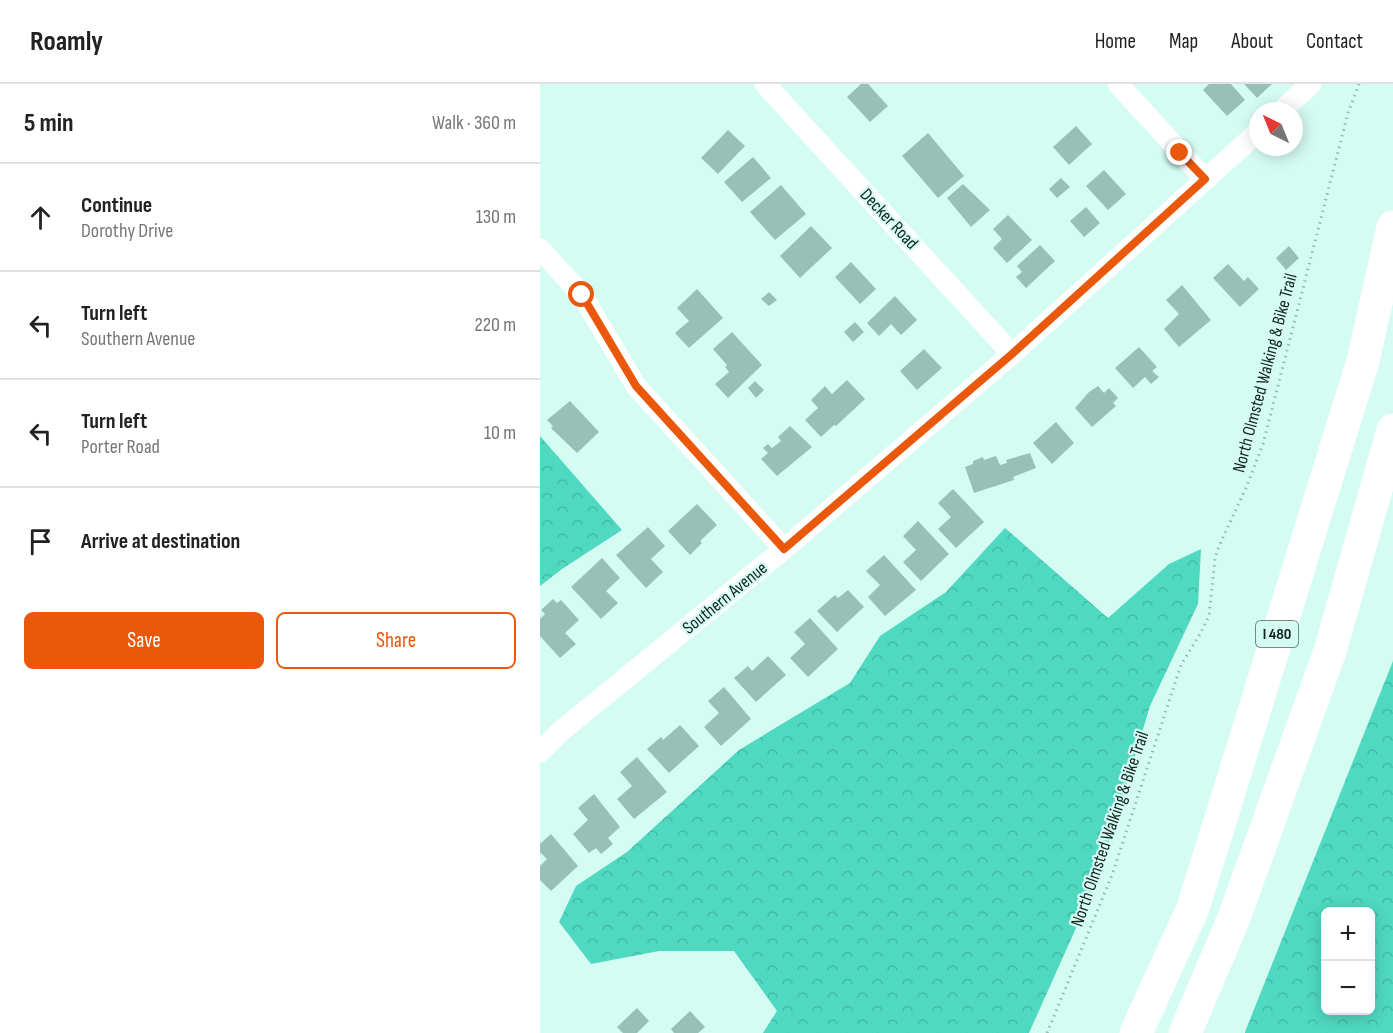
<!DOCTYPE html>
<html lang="en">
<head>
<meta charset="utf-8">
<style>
  :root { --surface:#fff; --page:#f2f2f2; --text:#222; --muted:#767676; --line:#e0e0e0; --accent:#ea580c }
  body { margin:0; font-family:"Sofia Sans Condensed",sans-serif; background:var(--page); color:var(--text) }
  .controls { position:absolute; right:18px; bottom:18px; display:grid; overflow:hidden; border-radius:9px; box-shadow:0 3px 15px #0003 }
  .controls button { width:54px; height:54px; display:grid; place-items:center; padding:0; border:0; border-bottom:2px solid var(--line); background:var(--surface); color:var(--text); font:30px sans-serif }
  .compass { position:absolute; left:709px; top:18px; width:54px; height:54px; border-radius:50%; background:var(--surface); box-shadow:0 3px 15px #0003; rotate:317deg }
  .stop { position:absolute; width:18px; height:18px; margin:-14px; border:4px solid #ea580c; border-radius:50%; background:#fff }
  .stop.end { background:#ea580c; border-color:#fff; box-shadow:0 2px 6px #0008 }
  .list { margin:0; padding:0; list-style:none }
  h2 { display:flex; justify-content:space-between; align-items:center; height:78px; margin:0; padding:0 24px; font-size:26px }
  h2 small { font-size:20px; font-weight:400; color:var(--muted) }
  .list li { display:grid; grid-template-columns:39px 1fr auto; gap:18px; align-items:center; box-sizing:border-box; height:108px; padding:0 24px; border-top:2px solid var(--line) }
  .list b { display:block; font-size:22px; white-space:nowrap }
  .list p { margin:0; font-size:20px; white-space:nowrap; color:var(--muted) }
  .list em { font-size:20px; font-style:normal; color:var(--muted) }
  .actions { display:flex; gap:12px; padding:18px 24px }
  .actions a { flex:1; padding:14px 0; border:2px solid var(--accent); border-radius:9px; text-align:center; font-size:21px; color:var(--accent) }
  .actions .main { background:var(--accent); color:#fff }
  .icon { flex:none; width:33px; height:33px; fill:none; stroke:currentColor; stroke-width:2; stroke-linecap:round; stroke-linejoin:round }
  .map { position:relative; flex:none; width:853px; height:949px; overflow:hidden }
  header { display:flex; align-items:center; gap:36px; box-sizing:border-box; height:84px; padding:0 30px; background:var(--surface); border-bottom:2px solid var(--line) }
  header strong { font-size:28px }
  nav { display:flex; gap:33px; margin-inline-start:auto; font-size:21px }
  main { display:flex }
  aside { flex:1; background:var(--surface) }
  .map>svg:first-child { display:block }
  .forest { fill:url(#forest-crowns); fill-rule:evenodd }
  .building { fill:#99bfb6 }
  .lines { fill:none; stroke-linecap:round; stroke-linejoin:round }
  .path { stroke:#98b7b0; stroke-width:3; stroke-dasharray:1.5 4.5; stroke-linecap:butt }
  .street { stroke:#fff; stroke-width:21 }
  .highway { stroke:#fff; stroke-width:33 }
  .route { stroke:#ea580c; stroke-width:8 }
  .labels { text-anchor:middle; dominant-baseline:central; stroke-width:4.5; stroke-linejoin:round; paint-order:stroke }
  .shield { fill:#d5fcf3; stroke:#4f645f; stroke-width:1.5 }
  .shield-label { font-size:16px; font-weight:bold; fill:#152320 }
  .street-label { font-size:18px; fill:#152320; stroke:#d5fcf3 }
</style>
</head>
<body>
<header>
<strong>Roamly</strong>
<nav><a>Home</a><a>Map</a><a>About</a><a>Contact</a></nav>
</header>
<main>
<aside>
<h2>5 min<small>Walk · 360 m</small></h2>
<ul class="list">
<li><svg class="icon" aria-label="ahead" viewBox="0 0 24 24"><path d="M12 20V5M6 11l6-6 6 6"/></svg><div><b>Continue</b><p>Dorothy Drive</p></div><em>130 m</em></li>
<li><svg class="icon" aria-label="left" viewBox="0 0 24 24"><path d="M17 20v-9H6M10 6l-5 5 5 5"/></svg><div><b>Turn left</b><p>Southern Avenue</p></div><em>220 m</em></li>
<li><svg class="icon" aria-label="left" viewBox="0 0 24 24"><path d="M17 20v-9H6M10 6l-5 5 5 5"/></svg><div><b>Turn left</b><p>Porter Road</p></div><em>10 m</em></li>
<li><svg class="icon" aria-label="arrive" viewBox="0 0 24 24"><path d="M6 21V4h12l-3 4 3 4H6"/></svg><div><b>Arrive at destination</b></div></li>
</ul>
<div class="actions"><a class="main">Save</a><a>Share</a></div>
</aside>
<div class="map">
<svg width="853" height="949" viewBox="0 0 853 949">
  <defs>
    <pattern id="forest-crowns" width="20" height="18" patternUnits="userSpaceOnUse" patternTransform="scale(1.5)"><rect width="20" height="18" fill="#4fd9c1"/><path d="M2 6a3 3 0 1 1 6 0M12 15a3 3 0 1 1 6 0" fill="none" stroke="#44baa6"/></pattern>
  </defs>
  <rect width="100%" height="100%" fill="#d5fcf3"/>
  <path class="forest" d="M0,352L82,446L22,485L0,502Z
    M465,444L568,534L629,480L661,465L658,520L610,622L558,795L489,949H223L237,927L194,867H119L51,880L19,838L36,802L87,768L199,666L310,599L340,552L406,508Z
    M853,577V949H705V948ZM786,828H830V926H786Z"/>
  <path class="building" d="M321,0H328L348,22L330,38L307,13Z
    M669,0H691L705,16L687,32L663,6Z
    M704,0H732L717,14Z
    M536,42L552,60L529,81L513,63Z
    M188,46L205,62L178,90L161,74Z
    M388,49L424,92L398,114L362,72Z
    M213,73L231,94L202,118L184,98Z
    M564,86L586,110L568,126L546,102Z
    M521,94L530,103L517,114L509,105Z
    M423,100L450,126L431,143L407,114Z
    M241,101L266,130L235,156L210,128Z
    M546,123L560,139L544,153L530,137Z
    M468,131L492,156L467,179L453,164L462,155L453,145Z
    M271,142L292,164L260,194L240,172Z
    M500,161L515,177L486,204L476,193L482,188L477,182Z
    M749,162L759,174L746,186L736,174Z
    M311,178L336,205L320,220L295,193Z
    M688,180L704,197L708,193L719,205L700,223L673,194Z
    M642,201L671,236L639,263L624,245L639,230L626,216Z
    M157,205L183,234L149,264L135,249L149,237L137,224Z
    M229,208L237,216L229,222L221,215Z
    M355,212L377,236L361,251L351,240L339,252L327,239Z
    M315,238L324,248L313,258L304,248Z
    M192,248L222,281L188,314L175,300L189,288L185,283L187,281L173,265Z
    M599,263L617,283L612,287L619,293L611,300L605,293L593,304L575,284Z
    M384,265L402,284L377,306L360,287Z
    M307,296L325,315L296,342L294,341L281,353L265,336L278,324L271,316L285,302L292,310Z
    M215,297L224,306L216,314L208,304Z
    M558,302L564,309L569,304L578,314L573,319L576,322L552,343L535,324L549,308Z
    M30,317L59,348L37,369L11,344L13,342L7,336Z
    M516,338L534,359L512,380L493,359Z
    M250,342L272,363L237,392L221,375L228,369L223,364L228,360L232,364L241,357L238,353Z
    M490,369L496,384L473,393L474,396L434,409L425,383L433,380V377L443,373L444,376L456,372L460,381L467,379L466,376Z
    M413,405L444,438L416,464L398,445L411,433L398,419Z
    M157,420L177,441L160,457L162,459L150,471L128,447Z
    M378,437L409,470L381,497L363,478L376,466L363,452Z
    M108,443L125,462L111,475L123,488L106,504L76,471Z
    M344,471L376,506L345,532L328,513L340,501L326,487Z
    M62,474L80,494L66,507L78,519L61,535L31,503Z
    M308,506L324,523L297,548L277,527L295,511L298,514Z
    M13,515L17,519L21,516L39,536L25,549L36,560L20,574L0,552V535L5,530L1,526Z
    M270,534L298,565L268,593L250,574L265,560L254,548Z
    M228,572L246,591L216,618L194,594L208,582L212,587Z
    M184,603L211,635L181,662L164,643L179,629L168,617Z
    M140,641L159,662L129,689L107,665L121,653L123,656Z
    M97,673L127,708L94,735L77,715L92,702L80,688Z
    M54,710L80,743L68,754L73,760L61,770L56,764L49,769L33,750L48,736L38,724Z
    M11,750L38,782L11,807L0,796V782L7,775L0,768V760Z
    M97,924L109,937L97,949H83L77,943Z
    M150,927L165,943L158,949H134L131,945Z"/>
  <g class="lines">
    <path class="path" d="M507,949L572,791L641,581L660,550L669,532L675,475L679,462L706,404L723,360L808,29L819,0"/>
    <path class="street" d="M225,0L472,270
      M578,0L665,95
      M741,27L771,0
      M0,165L42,211L96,302L244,465
      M0,668L21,647L244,465L472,270L718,48"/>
    <path class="highway" d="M596,949L653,824L823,277L853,143
      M645,949L694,834L790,567L853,346"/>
  </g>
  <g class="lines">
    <path class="route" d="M42,211L96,302L244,465L472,270L665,95L640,69"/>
  </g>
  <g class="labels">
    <rect class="shield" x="716" y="537" width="42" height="26" rx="4.5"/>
    <g class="shield-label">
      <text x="737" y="550">I 480</text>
    </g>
    <g class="street-label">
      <text transform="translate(349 135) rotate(47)">Decker Road</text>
      <text transform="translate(725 289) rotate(-75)">North Olmsted Walking &amp; Bike Trail</text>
      <text transform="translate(185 514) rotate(-39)">Southern Avenue</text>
      <text transform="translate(570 745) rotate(-71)">North Olmsted Walking &amp; Bike Trail</text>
    </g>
  </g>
</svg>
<div class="controls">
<button>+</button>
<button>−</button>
</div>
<svg class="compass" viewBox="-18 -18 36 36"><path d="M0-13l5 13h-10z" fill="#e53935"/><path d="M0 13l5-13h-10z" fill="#767676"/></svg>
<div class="stop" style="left:42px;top:211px"></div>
<div class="stop end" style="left:640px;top:69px"></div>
</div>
</main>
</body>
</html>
